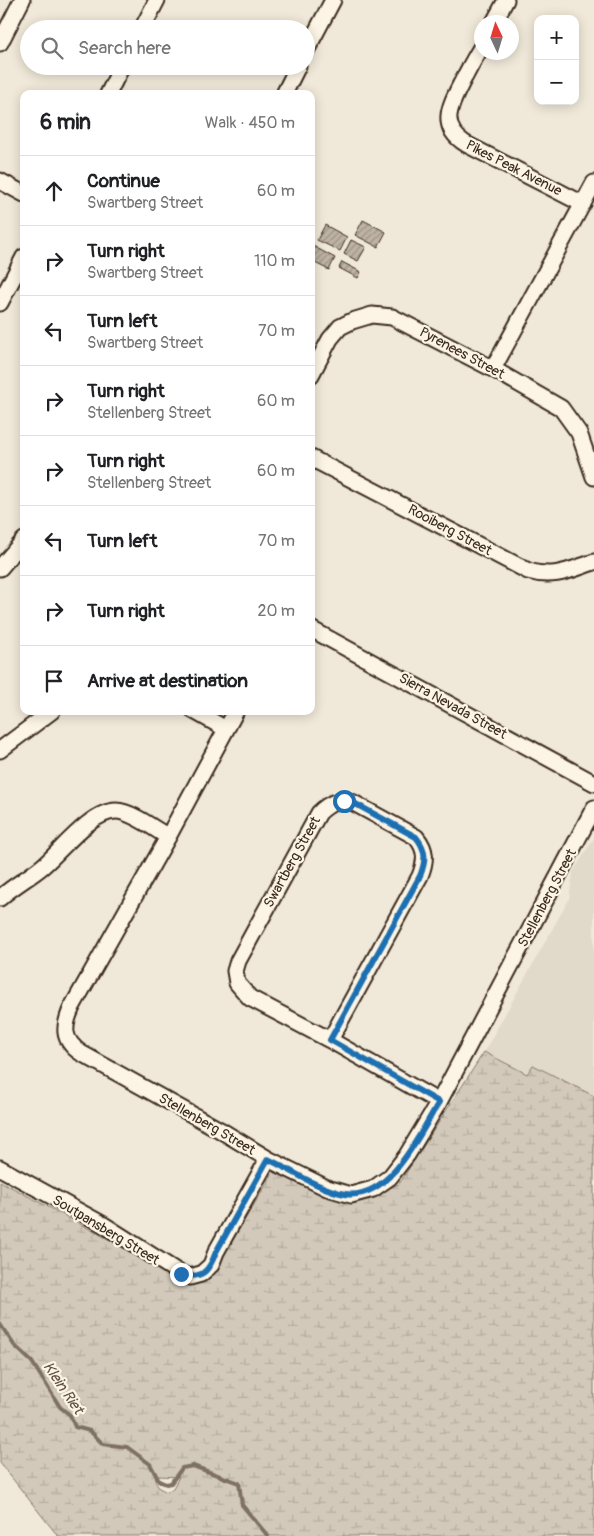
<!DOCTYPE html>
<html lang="en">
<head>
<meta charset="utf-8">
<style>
  :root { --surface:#fff; --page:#f6f6f6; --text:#202124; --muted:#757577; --line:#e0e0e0 }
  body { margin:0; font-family:Pangolin,sans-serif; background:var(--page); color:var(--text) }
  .controls { position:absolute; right:15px; top:15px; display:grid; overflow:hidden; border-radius:10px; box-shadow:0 2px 12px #0003 }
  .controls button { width:45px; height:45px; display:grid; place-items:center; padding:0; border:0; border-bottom:1px solid var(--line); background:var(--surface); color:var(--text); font:25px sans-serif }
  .compass { position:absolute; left:474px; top:15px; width:45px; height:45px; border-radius:50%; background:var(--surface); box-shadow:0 2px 12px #0003; rotate:356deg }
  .stop { position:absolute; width:15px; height:15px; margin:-11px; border:4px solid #1f6fb2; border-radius:50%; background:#fff }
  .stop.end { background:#1f6fb2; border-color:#fff; box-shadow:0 1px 5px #0008 }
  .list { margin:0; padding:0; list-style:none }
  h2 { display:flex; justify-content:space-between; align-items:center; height:65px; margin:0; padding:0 20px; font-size:21px }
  h2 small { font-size:16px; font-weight:400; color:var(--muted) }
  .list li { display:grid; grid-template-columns:32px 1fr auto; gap:15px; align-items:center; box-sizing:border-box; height:70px; padding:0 20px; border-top:1px solid var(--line) }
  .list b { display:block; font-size:19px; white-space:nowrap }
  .list p { margin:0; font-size:16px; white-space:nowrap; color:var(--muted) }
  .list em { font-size:16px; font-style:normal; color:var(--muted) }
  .icon { flex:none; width:28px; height:28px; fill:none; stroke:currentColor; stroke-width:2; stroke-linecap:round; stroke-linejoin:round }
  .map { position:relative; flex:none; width:594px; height:1536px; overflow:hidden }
  .search { position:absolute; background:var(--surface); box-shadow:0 2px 12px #0003; left:20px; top:20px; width:295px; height:55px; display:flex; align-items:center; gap:12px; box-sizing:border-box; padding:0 18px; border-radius:28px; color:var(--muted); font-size:19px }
  .panel { position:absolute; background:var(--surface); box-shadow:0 2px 12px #0003; left:20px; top:90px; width:295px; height:625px; border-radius:10px }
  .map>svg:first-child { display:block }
  .built { fill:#e1d9c9 }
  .wetland { fill:url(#wetland-marsh); stroke:#867a6c; fill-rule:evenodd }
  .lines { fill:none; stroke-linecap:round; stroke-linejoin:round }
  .stream { stroke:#7e7163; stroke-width:4 }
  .building { fill:url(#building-hatch); stroke:#3b2a1e }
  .minor-casing { stroke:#3b2a1e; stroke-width:19 }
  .minor { stroke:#fcf5e5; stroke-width:15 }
  .route { stroke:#1f6fb2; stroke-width:6 }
  .labels { text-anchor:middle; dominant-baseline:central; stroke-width:4.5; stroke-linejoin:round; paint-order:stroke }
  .street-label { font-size:14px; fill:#3b2a1e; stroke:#fcf5e5 }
  .water-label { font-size:15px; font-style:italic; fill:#625346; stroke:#fcf5e5 }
</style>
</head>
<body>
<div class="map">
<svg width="594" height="1536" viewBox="0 0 594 1536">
  <defs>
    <pattern id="wetland-marsh" width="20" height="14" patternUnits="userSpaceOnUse" patternTransform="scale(1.25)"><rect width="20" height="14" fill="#d2c9ba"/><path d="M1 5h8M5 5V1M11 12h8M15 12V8" fill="none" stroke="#b5ad9f"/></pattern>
    <pattern id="building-hatch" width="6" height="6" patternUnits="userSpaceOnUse" patternTransform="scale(1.25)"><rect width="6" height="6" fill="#beb3a4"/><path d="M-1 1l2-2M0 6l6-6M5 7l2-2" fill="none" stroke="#9c9285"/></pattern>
  </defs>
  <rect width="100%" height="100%" fill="#f0e9d9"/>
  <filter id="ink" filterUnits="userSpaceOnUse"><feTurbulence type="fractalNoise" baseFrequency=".02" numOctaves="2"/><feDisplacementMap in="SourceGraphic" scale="10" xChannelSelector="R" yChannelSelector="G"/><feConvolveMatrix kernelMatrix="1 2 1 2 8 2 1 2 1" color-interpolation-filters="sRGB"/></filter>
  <g filter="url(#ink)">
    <path class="built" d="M594,838V1096L533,1066L527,1074L484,1052L569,899L573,872Z"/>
    <path class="wetland" d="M484,1052L527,1074L533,1065L594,1096V1536H58L0,1463V1181L188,1282L212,1275L274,1171L353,1202L399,1184ZM157,1476L179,1477L173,1488L167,1492L159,1488L155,1481Z"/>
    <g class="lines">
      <path class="stream" d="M0,1324L14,1345L32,1362L60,1407L70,1415L75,1427L90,1431L103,1444L127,1447L150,1464L159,1481L166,1484L171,1483L182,1468L193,1466L239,1483L242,1505L268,1536"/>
    </g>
    <path class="building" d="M363,220L386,232L378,247L355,235Z
      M325,225L347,237L340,251L317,240Z
      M351,240L366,247L358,261L344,254Z
      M311,245L335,258L329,270L311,261Z
      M342,262L361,272L358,278L339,268Z"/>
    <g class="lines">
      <defs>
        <path id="minor" d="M494,22L506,0
          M142,29L157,0
          M0,43L22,0
          M482,46C475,57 469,69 463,80C451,104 437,126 466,144L583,204
          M306,51L333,0
          M108,94L122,66
          M284,94L298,66
          M0,181L24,194
          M0,303L24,257
          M493,369L594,183
          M311,375L330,339L340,327L352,321L372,315L392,317L493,369L561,408L579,433L594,477
          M311,458L528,571C554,579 570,570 594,562
          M0,568L24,540
          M311,629L594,783
          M194,711L226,729
          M236,711L168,837L72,1007C63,1027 62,1040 81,1053L220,1130L268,1159L327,1188L351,1195L373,1189L390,1177L407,1155L439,1102L594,808
          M0,750L52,711
          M0,898C13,886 30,877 43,866C62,850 91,811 116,811C131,811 155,829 168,837
          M330,1040L420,876C426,861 427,850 416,837L352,802C338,799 329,803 319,813L238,961L235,971L237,983L250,998L330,1040L439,1102
          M0,1168L104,1225L181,1274L190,1277L201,1274L211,1265L216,1252L268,1159"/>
      </defs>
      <use href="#minor" class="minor-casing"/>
      <use href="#minor" class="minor"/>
    </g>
  </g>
  <g class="lines" filter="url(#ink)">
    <path class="route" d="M181,1274C202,1280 209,1271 216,1252L268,1159C291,1170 320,1190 345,1194C390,1201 420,1133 439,1102L330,1040L420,876C426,861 427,850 416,837L352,802L344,801"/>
  </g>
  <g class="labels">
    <g class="street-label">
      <text transform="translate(514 168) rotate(27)">Pikes Peak Avenue</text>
      <text transform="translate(462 353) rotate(28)">Pyrenees Street</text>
      <text transform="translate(450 530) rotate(28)">Rooiberg Street</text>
      <text transform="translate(453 706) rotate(29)">Sierra Nevada Street</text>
      <text transform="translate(292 862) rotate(-61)">Swartberg Street</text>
      <text transform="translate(547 898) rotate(-62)">Stellenberg Street</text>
      <text transform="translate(207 1124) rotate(30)">Stellenberg Street</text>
      <text transform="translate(106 1230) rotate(31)">Soutpansberg Street</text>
    </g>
    <g class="water-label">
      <text transform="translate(63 1388) rotate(56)">Klein Riet</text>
    </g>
  </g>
</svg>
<div class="controls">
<button>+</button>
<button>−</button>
</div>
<svg class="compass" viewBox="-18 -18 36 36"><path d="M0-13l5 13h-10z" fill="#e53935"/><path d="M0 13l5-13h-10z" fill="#757577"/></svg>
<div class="stop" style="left:344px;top:801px"></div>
<div class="stop end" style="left:181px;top:1274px"></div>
<div class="search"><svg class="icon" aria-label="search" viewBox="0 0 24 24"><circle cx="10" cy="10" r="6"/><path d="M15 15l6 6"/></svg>Search here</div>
<section class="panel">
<h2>6 min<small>Walk · 450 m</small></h2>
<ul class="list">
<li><svg class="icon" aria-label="ahead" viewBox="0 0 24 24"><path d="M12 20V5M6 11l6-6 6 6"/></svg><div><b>Continue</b><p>Swartberg Street</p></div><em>60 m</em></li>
<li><svg class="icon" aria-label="right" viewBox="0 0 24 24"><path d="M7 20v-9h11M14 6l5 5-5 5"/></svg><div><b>Turn right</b><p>Swartberg Street</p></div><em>110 m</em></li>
<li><svg class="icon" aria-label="left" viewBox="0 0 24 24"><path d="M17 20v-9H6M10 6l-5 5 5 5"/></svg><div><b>Turn left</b><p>Swartberg Street</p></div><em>70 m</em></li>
<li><svg class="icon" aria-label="right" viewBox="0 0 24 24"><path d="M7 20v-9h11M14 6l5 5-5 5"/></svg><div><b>Turn right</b><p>Stellenberg Street</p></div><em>60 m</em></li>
<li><svg class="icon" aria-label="right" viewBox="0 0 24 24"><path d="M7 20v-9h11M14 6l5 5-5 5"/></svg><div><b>Turn right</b><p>Stellenberg Street</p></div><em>60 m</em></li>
<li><svg class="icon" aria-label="left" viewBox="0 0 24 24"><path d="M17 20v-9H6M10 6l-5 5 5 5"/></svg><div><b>Turn left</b></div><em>70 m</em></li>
<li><svg class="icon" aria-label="right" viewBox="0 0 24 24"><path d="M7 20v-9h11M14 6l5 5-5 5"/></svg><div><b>Turn right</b></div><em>20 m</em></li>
<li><svg class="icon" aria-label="arrive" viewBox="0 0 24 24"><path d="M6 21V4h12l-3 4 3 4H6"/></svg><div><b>Arrive at destination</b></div></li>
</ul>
</section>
</div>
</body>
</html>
